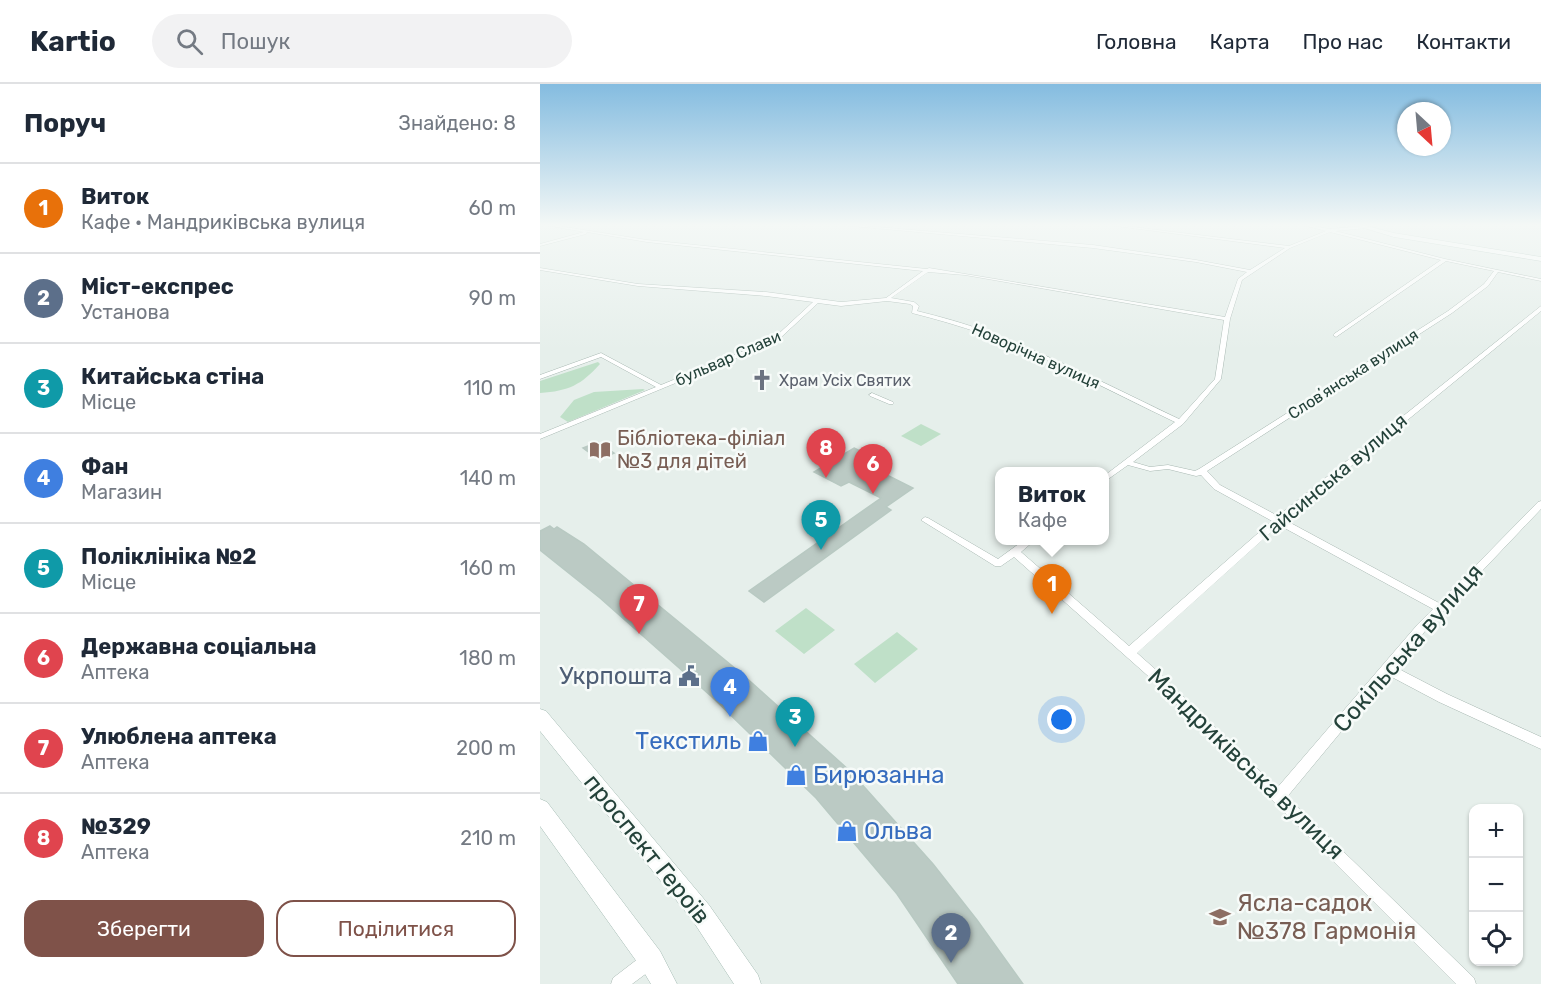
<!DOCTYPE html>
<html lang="uk">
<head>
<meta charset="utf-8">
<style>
  :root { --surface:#fff; --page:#f2f2f3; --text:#1f2937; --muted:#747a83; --line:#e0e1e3; --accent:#7f5249 }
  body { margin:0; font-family:Rubik,sans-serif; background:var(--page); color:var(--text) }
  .controls { position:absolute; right:18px; bottom:18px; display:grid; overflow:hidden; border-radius:12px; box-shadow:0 2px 4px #0004 }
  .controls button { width:54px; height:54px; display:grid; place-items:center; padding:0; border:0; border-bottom:2px solid var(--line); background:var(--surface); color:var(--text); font:30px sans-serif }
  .compass { position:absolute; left:857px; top:18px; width:54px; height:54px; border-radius:50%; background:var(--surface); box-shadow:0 2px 4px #0004; rotate:154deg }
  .you { position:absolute; left:522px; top:636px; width:21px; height:21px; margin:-15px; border:4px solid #fff; border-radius:50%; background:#1a73e8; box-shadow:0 0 0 9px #1a73e833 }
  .badge { display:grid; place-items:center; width:39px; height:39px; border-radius:50%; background:var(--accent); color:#fff; font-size:20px; font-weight:700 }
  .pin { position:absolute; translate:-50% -50px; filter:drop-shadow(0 2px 3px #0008) }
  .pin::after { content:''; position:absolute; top:32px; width:21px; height:18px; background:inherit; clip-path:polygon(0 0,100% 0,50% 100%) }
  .popup { position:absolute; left:455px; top:383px; width:114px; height:78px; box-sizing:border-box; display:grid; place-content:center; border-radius:12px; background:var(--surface); filter:drop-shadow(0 2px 4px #0005); font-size:20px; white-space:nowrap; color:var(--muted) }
  .popup b { font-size:22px; color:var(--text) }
  .popup::after { content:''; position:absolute; left:50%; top:100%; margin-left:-12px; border:12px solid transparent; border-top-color:var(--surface) }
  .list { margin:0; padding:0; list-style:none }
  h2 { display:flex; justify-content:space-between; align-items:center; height:78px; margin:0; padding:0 24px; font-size:26px }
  h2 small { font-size:20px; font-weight:400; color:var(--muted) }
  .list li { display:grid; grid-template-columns:39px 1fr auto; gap:18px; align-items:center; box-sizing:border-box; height:90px; padding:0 24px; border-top:2px solid var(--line) }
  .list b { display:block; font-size:22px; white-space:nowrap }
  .list p { margin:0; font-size:20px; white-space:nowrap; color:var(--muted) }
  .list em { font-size:20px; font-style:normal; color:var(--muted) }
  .actions { display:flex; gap:12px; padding:18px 24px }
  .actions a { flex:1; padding:14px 0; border:2px solid var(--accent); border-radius:18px; text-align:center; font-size:21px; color:var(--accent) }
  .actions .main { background:var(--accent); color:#fff }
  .icon { flex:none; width:33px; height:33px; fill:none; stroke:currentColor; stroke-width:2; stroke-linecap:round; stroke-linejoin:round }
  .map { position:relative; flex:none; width:1001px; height:900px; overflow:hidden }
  header { display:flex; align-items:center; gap:36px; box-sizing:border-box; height:84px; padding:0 30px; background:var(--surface); border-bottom:2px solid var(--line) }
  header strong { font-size:28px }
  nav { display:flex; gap:33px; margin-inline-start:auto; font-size:21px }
  .search { width:420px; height:54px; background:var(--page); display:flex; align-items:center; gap:15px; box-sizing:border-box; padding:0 21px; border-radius:33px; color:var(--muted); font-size:22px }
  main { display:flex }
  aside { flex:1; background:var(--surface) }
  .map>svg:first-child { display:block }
  .green { fill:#bfe0c8 }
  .building { fill:#bbcac4; stroke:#b8c9c2; stroke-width:1.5 }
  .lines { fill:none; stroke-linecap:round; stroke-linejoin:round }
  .street-casing { stroke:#a8b8b2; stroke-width:1 }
  .secondary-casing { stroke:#a4bbb3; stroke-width:1 }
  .street { fill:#fff; fill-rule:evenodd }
  .secondary { fill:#fff; fill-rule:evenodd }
  .labels { text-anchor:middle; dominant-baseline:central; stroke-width:5; stroke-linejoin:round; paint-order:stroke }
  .far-street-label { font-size:16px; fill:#24423a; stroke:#f7fbf9 }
  .far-worship-label { font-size:16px; fill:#5b616d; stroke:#f7fbf9; text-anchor:start }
  .education-label { font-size:20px; fill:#785e54; stroke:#f7fbf9; text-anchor:start }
  .street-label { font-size:20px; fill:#24423a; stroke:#f7fbf9 }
  .near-street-label { font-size:24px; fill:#24423a; stroke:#f7fbf9 }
  .near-service-label { font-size:24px; fill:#4e5e75; stroke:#f7fbf9; text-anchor:end }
  .near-shop-label { font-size:24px; fill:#366cbe; stroke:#f7fbf9; text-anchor:start }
  .near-education-label { font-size:24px; fill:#785e54; stroke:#f7fbf9; text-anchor:start }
</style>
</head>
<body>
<header>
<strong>Kartio</strong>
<div class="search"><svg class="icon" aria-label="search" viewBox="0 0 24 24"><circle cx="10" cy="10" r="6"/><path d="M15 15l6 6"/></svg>Пошук</div>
<nav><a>Головна</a><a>Карта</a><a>Про нас</a><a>Контакти</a></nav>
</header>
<main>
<aside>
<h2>Поруч<small>Знайдено: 8</small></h2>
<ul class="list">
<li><span class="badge" style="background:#e8710a">1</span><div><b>Виток</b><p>Кафе · Мандриківська вулиця</p></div><em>60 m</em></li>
<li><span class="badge" style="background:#5c6f8a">2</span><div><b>Міст-експрес</b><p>Установа</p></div><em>90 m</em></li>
<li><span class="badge" style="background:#0f9aa8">3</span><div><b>Китайська стіна</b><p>Місце</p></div><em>110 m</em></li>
<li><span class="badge" style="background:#3f7fe0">4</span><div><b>Фан</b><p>Магазин</p></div><em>140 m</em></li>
<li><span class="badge" style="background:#0f9aa8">5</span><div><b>Поліклініка №2</b><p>Місце</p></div><em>160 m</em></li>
<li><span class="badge" style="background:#e0444e">6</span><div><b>Державна соціальна</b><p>Аптека</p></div><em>180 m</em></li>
<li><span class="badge" style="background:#e0444e">7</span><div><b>Улюблена аптека</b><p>Аптека</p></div><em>200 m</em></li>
<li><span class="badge" style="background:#e0444e">8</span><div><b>№329</b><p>Аптека</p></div><em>210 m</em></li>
</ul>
<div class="actions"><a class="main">Зберегти</a><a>Поділитися</a></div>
</aside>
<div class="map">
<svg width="1001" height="900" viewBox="0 0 1001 900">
  <rect width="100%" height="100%" fill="#e6efeb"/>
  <path class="green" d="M58,278L60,280C41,301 29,307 0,309V297Z
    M103,305L105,306L28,338L20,333L34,316L54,308Z
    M381,340L401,350L381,362L361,352Z
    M266,524L295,546L264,570L235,547Z
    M357,548L378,565L335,599L314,580Z"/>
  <path class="building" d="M58,358L74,369L59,376L43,364Z
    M314,364L341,377L331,383L373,404L346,423L351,426L224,518L209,507L341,414L309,398L301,402L274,388Z
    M10,442L14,445L17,443L44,460L202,590L310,687L393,780L437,836L483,900H418L357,810L276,714L172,613L60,514L0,466V447Z"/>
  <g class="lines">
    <defs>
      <path id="street" d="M0,140H6L107,156L387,185L389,184L685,233L698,195L707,188L656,178L553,164L290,140H300L553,161L656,176L710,186L745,164L561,140H568L749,162L786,147L763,141L762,140L789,145L826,142L827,144L795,147L905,175L1001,195V197L958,188L948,202L912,229L667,387L680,401L738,432L1001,222V227L745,436L899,519L998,418L1001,417V425L886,546L855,583L907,610L1001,653V665L899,618L848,591L747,713L934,894L936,900H916L607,591L474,473L461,482H455L381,436L385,433L388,434L458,475L484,456H495L481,468L589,562L732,437L674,405L661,391L656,392L628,385L610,387L588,381L564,398V392L635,338C572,308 509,274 443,250C420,242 396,235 372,229L373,222L370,220L347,217L301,222L278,219L237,257L0,355V350L116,303L61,273L0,295V291L61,269L121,301L233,255L273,218L226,212L98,202L0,186V184L98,200L226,208L301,218L346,214L383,187L107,158L47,148L46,150L0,162V160L44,148ZM790,148L901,176L794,250L793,251L796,253L906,177L954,187L944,200L908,227L659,385L655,387L628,381L610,383L593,378L643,340L681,295L690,235L702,196L750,164ZM388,188L425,191L684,236L675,295L639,335C576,305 513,272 447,248C424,239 401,233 377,227L379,222L374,218L351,214ZM739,441L893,525L878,540L737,704L615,585L597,569Z
        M332,309L353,318L354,319L353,320H349L330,312L329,311Z
        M109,869L115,871L117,877L115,883L92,900H71L73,894L103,871Z"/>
      <path id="secondary" d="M811,140H819L854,149L1001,173V177L854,153Z
        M0,625L6,627L169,821L218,891L221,900H194L153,837L0,647Z
        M0,715L7,718L120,867L137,900H111L102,885L0,742Z"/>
    </defs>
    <use href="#street" class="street-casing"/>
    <use href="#secondary" class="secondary-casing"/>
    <use href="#street" class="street"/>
    <use href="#secondary" class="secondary"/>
  </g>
  <linearGradient id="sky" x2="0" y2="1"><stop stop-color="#84bce0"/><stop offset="0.53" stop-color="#f4f8f6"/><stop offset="1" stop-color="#f4f8f6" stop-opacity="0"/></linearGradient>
  <rect width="1001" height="266" fill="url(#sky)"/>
  <defs>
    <symbol id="church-bare" viewBox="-9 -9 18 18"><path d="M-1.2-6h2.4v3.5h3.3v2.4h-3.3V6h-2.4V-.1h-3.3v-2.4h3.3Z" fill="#6b7280" stroke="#f7fbf9" stroke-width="2.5" paint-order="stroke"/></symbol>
    <symbol id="library-bare" viewBox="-9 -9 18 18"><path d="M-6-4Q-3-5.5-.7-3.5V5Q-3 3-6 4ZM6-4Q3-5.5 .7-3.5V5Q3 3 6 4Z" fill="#8d6e63" stroke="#f7fbf9" stroke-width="2.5" paint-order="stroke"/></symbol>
    <symbol id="civic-bare" viewBox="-9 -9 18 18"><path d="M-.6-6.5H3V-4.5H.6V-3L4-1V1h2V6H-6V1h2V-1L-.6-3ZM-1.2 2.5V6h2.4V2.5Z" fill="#5c6f8a" stroke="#f7fbf9" stroke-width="2.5" paint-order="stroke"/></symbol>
    <symbol id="shop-bare" viewBox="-9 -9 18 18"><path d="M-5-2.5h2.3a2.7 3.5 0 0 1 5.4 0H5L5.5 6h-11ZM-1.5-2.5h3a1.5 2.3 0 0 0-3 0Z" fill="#3f7fe0" stroke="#f7fbf9" stroke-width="2.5" paint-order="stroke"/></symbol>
    <symbol id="school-bare" viewBox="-9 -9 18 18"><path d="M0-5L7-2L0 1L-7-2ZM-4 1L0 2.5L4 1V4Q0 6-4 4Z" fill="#8d6e63" stroke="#f7fbf9" stroke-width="2.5" paint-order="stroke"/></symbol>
  </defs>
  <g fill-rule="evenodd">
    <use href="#church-bare" x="207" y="281" width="30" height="30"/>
    <use href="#library-bare" x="45" y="351" width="30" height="30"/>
    <use href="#civic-bare" x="134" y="577" width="30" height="30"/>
    <use href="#shop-bare" x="203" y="642" width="30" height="30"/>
    <use href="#shop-bare" x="241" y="676" width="30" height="30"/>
    <use href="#shop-bare" x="292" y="732" width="30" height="30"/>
    <use href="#school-bare" x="665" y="818" width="30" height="30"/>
  </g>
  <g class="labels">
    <g class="far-street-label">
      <text transform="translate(496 272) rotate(24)">Новорічна вулиця</text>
      <text transform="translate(188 274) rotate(-24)">бульвар Слави</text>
      <text transform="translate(813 290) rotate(-33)">Словʼянська вулиця</text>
    </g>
    <g class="far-worship-label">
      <text x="239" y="296">Храм Усіх Святих</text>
    </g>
    <g class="education-label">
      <text x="77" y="354">Бібліотека-філіал<tspan x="77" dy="23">№3 для дітей</tspan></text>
    </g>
    <g class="street-label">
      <text transform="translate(793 393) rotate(-40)">Гайсинська вулиця</text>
    </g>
    <g class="near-street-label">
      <text transform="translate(868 564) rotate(-49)">Сокільська вулиця</text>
      <text transform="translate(706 680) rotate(44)">Мандриківська вулиця</text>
      <text transform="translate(107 765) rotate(51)">проспект Героїв</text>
    </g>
    <g class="near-service-label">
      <text x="132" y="592">Укрпошта</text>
    </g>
    <g class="near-shop-label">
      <text x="201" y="657" text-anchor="end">Текстиль</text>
      <text x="273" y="691">Бирюзанна</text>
      <text x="324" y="747">Ольва</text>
    </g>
    <g class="near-education-label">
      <text x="697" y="819">Ясла-садок<tspan x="697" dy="28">№378 Гармонія</tspan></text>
    </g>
  </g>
</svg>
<div class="controls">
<button>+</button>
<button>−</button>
<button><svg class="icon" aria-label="locate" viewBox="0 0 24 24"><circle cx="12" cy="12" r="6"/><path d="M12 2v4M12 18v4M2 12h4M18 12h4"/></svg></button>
</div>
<svg class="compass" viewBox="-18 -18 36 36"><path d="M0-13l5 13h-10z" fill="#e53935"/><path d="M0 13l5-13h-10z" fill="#747a83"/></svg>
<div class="you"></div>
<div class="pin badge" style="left:512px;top:530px;background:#e8710a">1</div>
<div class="popup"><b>Виток</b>Кафе</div>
<div class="pin badge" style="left:411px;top:879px;background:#5c6f8a">2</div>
<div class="pin badge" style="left:255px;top:663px;background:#0f9aa8">3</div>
<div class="pin badge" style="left:190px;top:633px;background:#3f7fe0">4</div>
<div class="pin badge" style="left:281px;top:466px;background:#0f9aa8">5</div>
<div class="pin badge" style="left:333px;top:410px;background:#e0444e">6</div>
<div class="pin badge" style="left:99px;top:550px;background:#e0444e">7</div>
<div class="pin badge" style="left:286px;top:394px;background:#e0444e">8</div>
</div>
</main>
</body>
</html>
